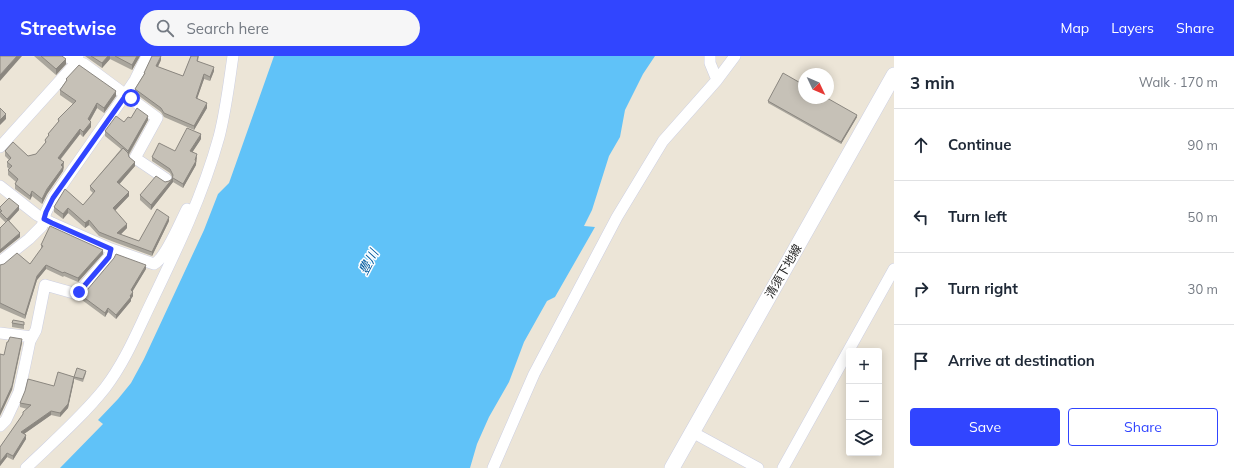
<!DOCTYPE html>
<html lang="en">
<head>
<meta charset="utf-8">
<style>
  :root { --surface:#fff; --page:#f6f6f7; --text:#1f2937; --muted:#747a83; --line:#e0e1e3; --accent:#3145ff }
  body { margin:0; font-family:Mulish,"Noto Sans JP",sans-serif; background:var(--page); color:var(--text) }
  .controls { position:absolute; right:12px; bottom:12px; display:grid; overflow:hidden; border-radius:4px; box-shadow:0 2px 10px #0003 }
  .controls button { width:36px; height:36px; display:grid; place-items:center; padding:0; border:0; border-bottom:1px solid var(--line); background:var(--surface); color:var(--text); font:20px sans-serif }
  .compass { position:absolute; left:798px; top:12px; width:36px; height:36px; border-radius:50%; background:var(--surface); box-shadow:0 2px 10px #0003; rotate:134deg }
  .stop { position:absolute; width:12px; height:12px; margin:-9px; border:3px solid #3145ff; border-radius:50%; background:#fff }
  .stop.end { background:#3145ff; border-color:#fff; box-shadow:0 1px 4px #0008 }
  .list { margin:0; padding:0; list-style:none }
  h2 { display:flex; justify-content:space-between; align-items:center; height:52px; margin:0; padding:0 16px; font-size:17px }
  h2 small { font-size:13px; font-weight:400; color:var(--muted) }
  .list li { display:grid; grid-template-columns:26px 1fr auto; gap:12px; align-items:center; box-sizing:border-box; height:72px; padding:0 16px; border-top:1px solid var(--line) }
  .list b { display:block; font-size:15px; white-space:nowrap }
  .list em { font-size:13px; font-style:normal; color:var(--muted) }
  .actions { display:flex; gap:8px; padding:12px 16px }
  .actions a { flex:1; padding:9px 0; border:1px solid var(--accent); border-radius:4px; text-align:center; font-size:14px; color:var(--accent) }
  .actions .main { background:var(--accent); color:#fff }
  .icon { flex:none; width:22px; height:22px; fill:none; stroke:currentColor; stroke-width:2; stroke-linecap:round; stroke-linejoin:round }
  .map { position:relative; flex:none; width:894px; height:412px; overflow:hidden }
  header { display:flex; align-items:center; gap:24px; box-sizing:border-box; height:56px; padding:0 20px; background:var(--accent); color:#fff }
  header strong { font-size:19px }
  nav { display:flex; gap:22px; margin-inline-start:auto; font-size:14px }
  .search { width:280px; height:36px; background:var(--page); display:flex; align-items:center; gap:10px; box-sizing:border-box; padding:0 14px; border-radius:22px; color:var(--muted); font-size:15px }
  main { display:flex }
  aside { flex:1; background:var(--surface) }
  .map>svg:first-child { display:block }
  .water { fill:#60c2f8 }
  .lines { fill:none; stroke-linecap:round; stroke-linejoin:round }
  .street-casing { stroke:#cccfe2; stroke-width:12 }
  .secondary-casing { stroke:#cccfe2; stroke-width:16 }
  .street { stroke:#fff; stroke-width:11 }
  .secondary { stroke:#fff; stroke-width:15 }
  .wall { fill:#aaa69d }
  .shaded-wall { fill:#8b8780 }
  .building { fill:#c6c1b7; stroke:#8b8780 }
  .route { stroke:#3145ff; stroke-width:5 }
  .labels { text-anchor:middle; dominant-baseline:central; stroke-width:3; stroke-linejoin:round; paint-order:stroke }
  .street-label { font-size:12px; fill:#272727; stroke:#fff }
  .water-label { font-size:13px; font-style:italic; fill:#035ca0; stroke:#fff }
</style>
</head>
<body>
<header>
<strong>Streetwise</strong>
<div class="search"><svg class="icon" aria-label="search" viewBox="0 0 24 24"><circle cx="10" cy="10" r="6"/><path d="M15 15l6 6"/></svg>Search here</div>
<nav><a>Map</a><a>Layers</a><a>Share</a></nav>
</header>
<main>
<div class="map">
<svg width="894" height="412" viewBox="0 0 894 412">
  <rect width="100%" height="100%" fill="#ece5d7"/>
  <path class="water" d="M274,0H655L643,18L625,54L620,81L609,100L592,154L584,170L595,171L555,241L547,245L524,286L509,326L489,361L477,388L470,412H60L103,368L98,364L118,343L131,327L144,303L204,174L218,138L229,127Z"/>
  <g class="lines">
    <defs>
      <path id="street" d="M66,0C71,4 78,5 84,8L157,62L135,102L166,123
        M710,0V7L717,24
        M0,91L75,8L78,0
        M0,130L37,159L52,167L111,193L154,208C166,202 180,166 187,153
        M0,206L29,183L42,170L46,156L53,142L125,39L135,24L147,0
        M0,277L32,281
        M0,370L6,364L19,336L25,309L30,285L36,274L45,229L77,238L109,201L111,193
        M692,376L758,412
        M26,412C53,386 82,361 105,332C125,306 137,276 151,247C177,193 203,139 219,81C226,54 229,27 233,0
        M493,412L534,318L617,161L663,85L717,24L735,0
        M783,412L894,213"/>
      <path id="secondary" d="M672,412L894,19"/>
    </defs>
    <use href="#street" class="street-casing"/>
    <use href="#secondary" class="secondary-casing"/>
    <use href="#street" class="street"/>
    <use href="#secondary" class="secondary"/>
  </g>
  <path class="wall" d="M34,0H62L66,8L56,19Z
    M85,0H140L132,14L110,3L102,12Z
    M191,0H199L198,5L214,15L210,25L204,23L197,42L207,52L194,74L164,61L161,56L135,37V33L144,18V17L161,4L158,11L183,20Z
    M66,23L116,40L104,57L97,52L90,65L91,71L83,81L80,78L61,103L64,111L63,115L47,138L42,148L32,140L30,144L15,133V128L16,126L8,119V114L9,113L7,111V106L9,104L5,100V95L28,100L36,98L45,87V84L48,80V78L58,66V63L73,48L60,39V34L66,25Z
    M768,45L857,61L841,88L768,47Z
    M131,62L148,64L129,99V101L135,110L119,128L129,140L115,154L127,172L120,179L139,185L169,165L152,200L114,186L99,180L89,169L85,172L68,157L63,163L54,156V151L83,149L93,137L90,134V130L121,93L105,80V75Z
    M201,83L192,96L197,102L196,106V109L183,132L173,126L151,154L140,144V139L165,126L169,125L172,123V121L170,117L152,105V101L175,95Z
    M0,151L19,154L9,165L20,181L0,197V172L6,167L0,161Z
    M41,189L103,198L78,226L64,220L63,221L61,220L46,213L37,224L25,263L0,252V209L30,208L41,194Z
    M146,213L132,235L133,240L131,243V245L116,263L108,256L105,261L82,244V240Z
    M24,266V273L12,271V267Z
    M86,317L83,326L74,323L68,352L60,361L51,359L24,378L26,383L13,404L7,401L0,410V391L23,358V356L27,353L20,351V347L74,321Z"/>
  <path class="shaded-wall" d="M17,0H22L0,25V19Z
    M108,0H110V3L102,12V7Z
    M137,0H140L132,14V9Z
    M161,0V4L156,14V10Z
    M66,3V8L56,19V13Z
    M214,11V15L210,25V21Z
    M204,18V23L196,46V42Z
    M116,35V40L104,57V52Z
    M97,47V52L88,68V63Z
    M207,47V52L194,74V70Z
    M6,58V63L0,69V64Z
    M857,59V61L841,88V86Z
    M148,60V64L128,99V95Z
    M91,66V71L83,81V76Z
    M80,73V78L58,106V102Z
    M201,78V83L190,100V95Z
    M197,98L196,109L183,132V128L195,104Z
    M64,106L63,115L47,138L42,148V143L61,109Z
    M135,106V110L117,131V126Z
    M173,122V126L151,154V149Z
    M32,135V140L30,144V140Z
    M129,136V140L113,157V152Z
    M19,150V154L7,167V163Z
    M68,152V157L63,163V158Z
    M169,161V165L152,200V196Z
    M89,164V169L85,172V167Z
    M127,168V172L117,182V177Z
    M20,177V181L0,197V194Z
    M103,194V198L78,226V222Z
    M46,209V213L37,224L25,263V259L37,220Z
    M146,209V213L131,238V234Z
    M133,236V240L131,243V245L116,263V259Z
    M108,252V256L105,261V257Z
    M22,283V287L12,334L0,360V356Z
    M74,321V325L68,352L60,361V357Z
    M51,355V359L21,380V376Z
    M26,379V383L13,404V400Z
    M7,397V401L0,410V406Z"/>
  <path class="building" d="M0,0H17L0,19Z
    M41,0H62L66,3L56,13Z
    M91,0H108L102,7Z
    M115,0H137L132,9Z
    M152,0H161L156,10L183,20L191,0H198L197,5L214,11L210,21L204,18L196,42L207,47L194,70L164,57L161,52L135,33L145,17H144Z
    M79,9L116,35L104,52L97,47L88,63L91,66L83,76L80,73L58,102L64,106L61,109L63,111L47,133L42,143L32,135L30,140L15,128L18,123L8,114L12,110L7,106L11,102L5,95L13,86L28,100L36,98L46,86L45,84L49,79L48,78L59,65L58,63L76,45L60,34L67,24L66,23Z
    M783,17L804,29V42H827L857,59L841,86L768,45Z
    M0,52L6,58L0,64Z
    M137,52L148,60L128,95L105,75L116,60L124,66L128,61L131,62Z
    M187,72L201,78L190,95L197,98L195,104L196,105L183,128L173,122L151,149L140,139L156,120L165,126L169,125L172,123L173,119L170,113L152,101L159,87L175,95Z
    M123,92L128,97L129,101L135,106L117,126L129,136L113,152L127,168L117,177L139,185L157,153L169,161L152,196L114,182L99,176L89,164L85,167L68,152L63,158L54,151L65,133L83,149L95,135L90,130Z
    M9,142L19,150L7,163L0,156L2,155L0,153V151Z
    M8,164L20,177L0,194V172Z
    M50,170L103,194L78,222L64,216L63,217L61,216L46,209L37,220L25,259L0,247V209L4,208L17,197L30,208L43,190L41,189Z
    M116,198L146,209L131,234L133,236L130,240L131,241L116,259L108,252L105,257L82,240L114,202Z
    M13,264L24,266V269L12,267Z
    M10,281L22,283L12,330L0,356V298L4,299L7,286H8Z
    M77,312L86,315L83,323L74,321Z
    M58,316L74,321L68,348L60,357L51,355L21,376L26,379L13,400L7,397L0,406V391L23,358V356L31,349L20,347L25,335L28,323L54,330Z"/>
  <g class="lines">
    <path class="route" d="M79,236L109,201L111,193L52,167L44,163L46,156L53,142L126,39L131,42"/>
  </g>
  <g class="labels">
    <g class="street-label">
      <text transform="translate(783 215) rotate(-60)">清須下地線</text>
    </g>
    <g class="water-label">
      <text transform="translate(368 206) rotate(-62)">豊川</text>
    </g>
  </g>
</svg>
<div class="controls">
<button>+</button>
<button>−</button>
<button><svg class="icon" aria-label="layers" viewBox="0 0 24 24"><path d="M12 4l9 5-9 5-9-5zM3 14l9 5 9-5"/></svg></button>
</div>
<svg class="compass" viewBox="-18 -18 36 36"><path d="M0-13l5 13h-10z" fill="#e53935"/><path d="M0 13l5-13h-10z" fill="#747a83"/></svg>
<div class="stop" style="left:131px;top:42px"></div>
<div class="stop end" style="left:79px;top:236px"></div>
</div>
<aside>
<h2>3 min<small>Walk · 170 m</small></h2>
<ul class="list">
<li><svg class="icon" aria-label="ahead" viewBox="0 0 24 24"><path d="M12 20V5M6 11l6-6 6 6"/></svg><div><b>Continue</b></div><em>90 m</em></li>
<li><svg class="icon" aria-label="left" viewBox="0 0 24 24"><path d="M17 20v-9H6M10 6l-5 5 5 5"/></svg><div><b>Turn left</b></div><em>50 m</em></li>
<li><svg class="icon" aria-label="right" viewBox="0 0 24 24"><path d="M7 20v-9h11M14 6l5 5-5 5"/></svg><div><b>Turn right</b></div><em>30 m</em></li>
<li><svg class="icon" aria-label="arrive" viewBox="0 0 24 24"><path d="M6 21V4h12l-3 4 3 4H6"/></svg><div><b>Arrive at destination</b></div></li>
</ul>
<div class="actions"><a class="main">Save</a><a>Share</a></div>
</aside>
</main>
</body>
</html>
